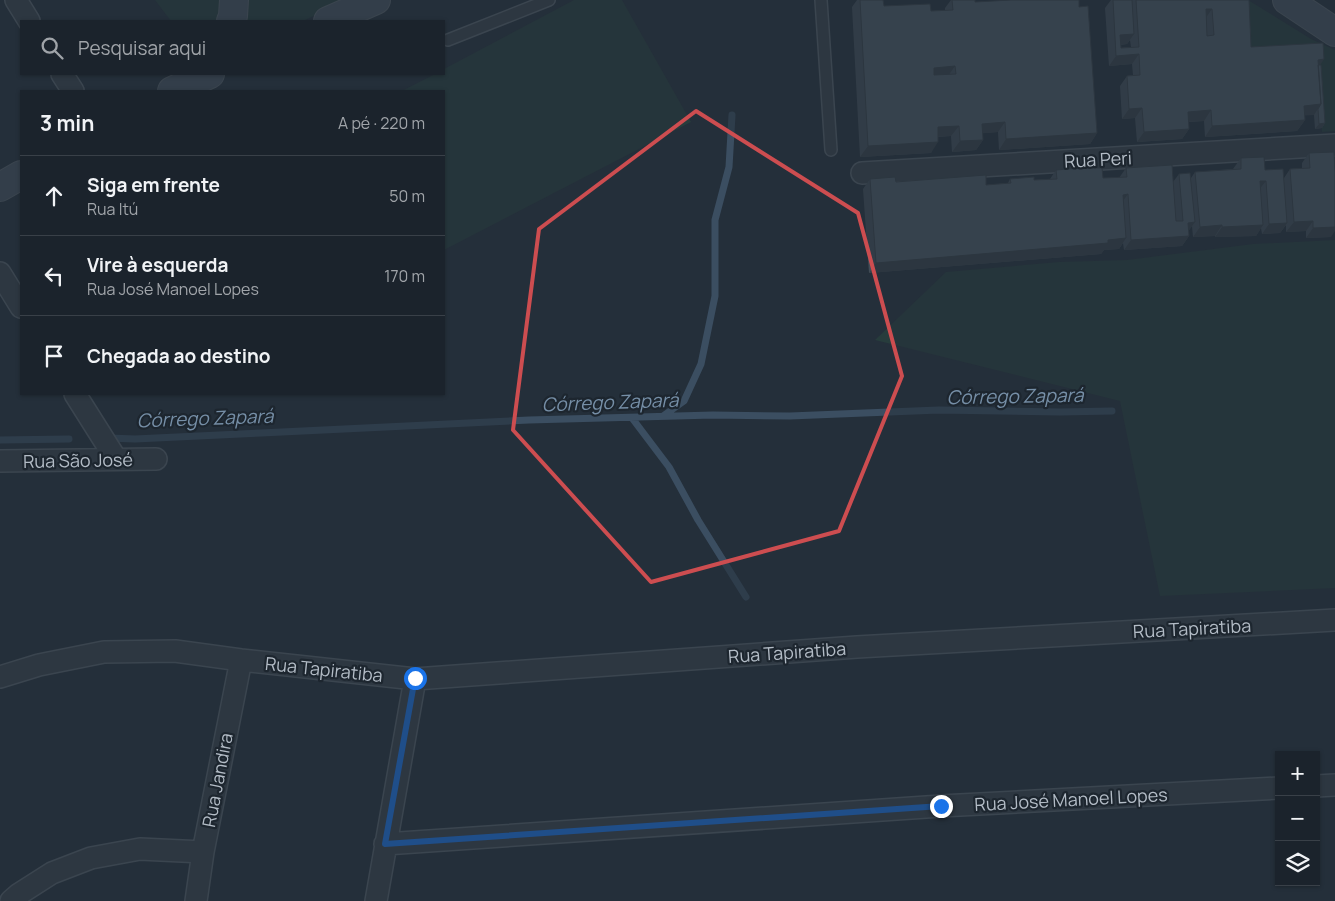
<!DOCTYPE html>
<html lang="pt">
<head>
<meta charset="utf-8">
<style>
  :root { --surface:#1b232c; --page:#282f38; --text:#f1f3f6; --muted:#a0a4a9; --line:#394048 }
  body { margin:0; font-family:Manrope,sans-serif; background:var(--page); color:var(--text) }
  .controls { position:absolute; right:15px; bottom:15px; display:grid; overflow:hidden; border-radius:0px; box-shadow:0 1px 4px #0004 }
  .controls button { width:45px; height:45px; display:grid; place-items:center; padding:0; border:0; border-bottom:1px solid var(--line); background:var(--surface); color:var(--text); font:25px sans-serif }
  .stop { position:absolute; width:15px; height:15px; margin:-11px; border:4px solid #1a73e8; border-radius:50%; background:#fff }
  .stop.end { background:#1a73e8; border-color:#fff; box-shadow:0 1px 5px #0008 }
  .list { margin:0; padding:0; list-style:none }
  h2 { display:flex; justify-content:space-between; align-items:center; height:65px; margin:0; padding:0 20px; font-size:21px }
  h2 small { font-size:16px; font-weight:400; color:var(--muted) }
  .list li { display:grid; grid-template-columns:32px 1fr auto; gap:15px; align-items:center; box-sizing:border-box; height:80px; padding:0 20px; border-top:1px solid var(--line) }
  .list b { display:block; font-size:19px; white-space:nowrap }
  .list p { margin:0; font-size:16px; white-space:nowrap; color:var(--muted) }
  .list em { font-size:16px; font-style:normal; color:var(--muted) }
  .icon { flex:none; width:28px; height:28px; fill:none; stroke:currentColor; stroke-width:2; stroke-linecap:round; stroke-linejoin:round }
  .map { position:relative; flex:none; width:1335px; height:901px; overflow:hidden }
  .search { position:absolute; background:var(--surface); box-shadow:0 1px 4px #0004; left:20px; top:20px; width:425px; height:55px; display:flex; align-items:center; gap:12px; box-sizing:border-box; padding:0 18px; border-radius:0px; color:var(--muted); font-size:19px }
  .panel { position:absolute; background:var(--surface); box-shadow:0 1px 4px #0004; left:20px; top:90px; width:425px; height:305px; border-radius:0px }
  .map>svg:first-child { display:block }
  .green { fill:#273c3c }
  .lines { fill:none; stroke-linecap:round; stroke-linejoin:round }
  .stream { stroke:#3b4e61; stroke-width:7 }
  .service-casing { stroke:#565f68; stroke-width:14 }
  .minor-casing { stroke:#565f68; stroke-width:24 }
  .secondary-casing { stroke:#565f68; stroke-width:30 }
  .service { stroke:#38414a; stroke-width:11 }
  .minor { stroke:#38414a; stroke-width:21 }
  .secondary { stroke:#46515d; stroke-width:28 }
  .wall { fill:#424d57; fill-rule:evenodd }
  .shaded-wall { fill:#363f47 }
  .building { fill:#4d5a65; stroke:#363f47; fill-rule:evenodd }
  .route { stroke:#1a73e8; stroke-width:6 }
  .marked { fill:none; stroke:#cd4d50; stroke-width:4; stroke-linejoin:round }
  .labels { text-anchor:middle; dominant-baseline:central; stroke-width:4.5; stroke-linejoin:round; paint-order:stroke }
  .street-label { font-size:18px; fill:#b3bcc6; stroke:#1d262f }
  .water-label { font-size:19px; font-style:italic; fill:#768fa7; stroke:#1d262f }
</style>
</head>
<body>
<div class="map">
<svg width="1335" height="901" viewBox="0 0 1335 901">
  <rect width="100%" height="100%" fill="#242f3a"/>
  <path class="green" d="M155,0H347L303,21H171Z
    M574,0H622L691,122L444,250V91H402L435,74H444V69Z
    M1248,0L1311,39L1335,50V131L1322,132L1316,53L1244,57Z
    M1335,240V588L1160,596L1120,401L875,340L946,272L1059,262L1127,260L1253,244Z"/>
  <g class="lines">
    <path class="stream" d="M663,416L684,401L701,364L715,296V220L729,167L732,115
      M632,418L669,467L698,520L746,597
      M109,438L135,439L261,433L529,420L713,415L790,416L939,410L1060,412L1112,411
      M0,440L69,439"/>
    <defs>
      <path id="service" d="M821,0L831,150
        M448,40L549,0"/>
      <path id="minor" d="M16,0L29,21
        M62,74L73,91
        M862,173L1335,145
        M0,273L21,307
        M75,394L116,459
        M0,461L156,459
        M0,677L39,665L104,652L175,651L241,660L415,679L857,647L1335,620
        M1316,786L1335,785
        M385,844L941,806L1279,788
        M11,901L19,894L52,873L91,858L140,849L203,852
        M196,901L203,852L241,660
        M376,901L415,679"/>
      <path id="secondary" d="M1287,0L1335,32
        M231,21L233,16L234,0
        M328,21L376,0
        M172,91L210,74
        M0,187L21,175"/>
    </defs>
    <use href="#service" class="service-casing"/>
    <use href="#minor" class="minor-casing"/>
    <use href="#secondary" class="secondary-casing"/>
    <use href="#service" class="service"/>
    <use href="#minor" class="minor"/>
    <use href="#secondary" class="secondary"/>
  </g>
  <path class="wall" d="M857,0H883L884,6L931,11L945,10V8L951,0H975V2L1079,7L1097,133L1090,144L999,150L998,132L983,133V140L976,150L952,152L951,136L938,137L931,153L860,157L852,7Z
    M1111,0H1249L1251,47L1321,65L1325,123L1322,128L1315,129L1314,115H1304L1305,120L1297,131L1205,137L1204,121L1189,122V129L1182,139L1137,142L1135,118L1122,119L1120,86L1127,76L1133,75L1132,64L1109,66L1105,8ZM1130,40L1131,47L1121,48L1120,45L1127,44Z
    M1309,153L1331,237L1306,238V231L1286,232V225L1280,233L1262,234L1261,228L1256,236L1215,237V236L1193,237L1192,226L1189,230V236L1182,246L1124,250L1123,243L1119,249L1104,250L1101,254L869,273L863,189L870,179L896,182L986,185L1008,183L1010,179L1034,180L1050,179L1056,170L1103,178H1119L1126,168L1173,182L1179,174L1191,178L1195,172L1233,169L1241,158L1265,170L1284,178L1290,169L1302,168V163Z"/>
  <path class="shaded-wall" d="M1206,9H1212L1205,19Z
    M1134,34L1127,44L1116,45L1120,35Z
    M1139,54L1132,64L1109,66L1116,56Z
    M1324,59L1317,70L1318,60Z
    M955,66L948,76L927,78L934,68Z
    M1321,104L1314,115L1296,116L1304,106Z
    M1142,108L1135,118L1122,119L1129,109Z
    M1211,110L1204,121L1181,122L1188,112Z
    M1305,120L1297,131L1205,137L1212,126Z
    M1005,122L998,132L975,134L982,124Z
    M1325,123L1322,128L1315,129L1319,124Z
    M959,126L951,136L930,137L938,127Z
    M1189,129L1182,139L1137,142L1144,132Z
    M1097,133L1090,144L999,150L1006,139Z
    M983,140L976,150L952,152L960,141Z
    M938,142L931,153L860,157L868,146Z
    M1260,181H1266L1258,191Z
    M1128,194L1120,205L1123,195Z
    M1313,221L1306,231L1286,232L1294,222Z
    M1195,222L1187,233L1188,223Z
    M1287,223L1280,233L1262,234L1269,224Z
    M1222,225L1215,236L1193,237L1200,227Z
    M1263,225L1256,236L1215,237L1222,227Z
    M1335,227V231L1331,237L1306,238L1313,228Z
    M1189,236L1182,246L1124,250L1131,240Z
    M1126,238L1119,249L1104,250L1101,254L869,273L876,263Z"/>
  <path class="building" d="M860,0H883L884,6L930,4L931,11L953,10L952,0H975V2L1011,0H1079V7L1088,6L1097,133L1006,139L1005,122L982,124L983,140L960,141L959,126L938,127V142L868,146ZM955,66L956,74L934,75V68Z
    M1113,0H1132L1134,34L1120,35L1121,48L1139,47L1136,0H1249L1251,47L1323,43L1324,59L1318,60L1321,104L1304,106L1305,120L1212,126L1211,110L1188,112L1189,129L1144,132L1142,108L1129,109L1127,76L1140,75L1139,54L1116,56ZM1206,9H1212L1214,35L1207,36Z
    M1318,65H1321L1325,123L1319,124L1318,109L1321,104Z
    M1334,152L1335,172V227L1313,228V221L1294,222L1290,169L1310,168L1309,153Z
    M1264,157L1265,170L1283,169L1287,223L1269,224L1266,181H1260L1263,225L1222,227V225L1200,227L1195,172L1241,169V158Z
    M1172,165L1176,221H1183L1179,174L1190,173L1195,222L1188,223L1189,236L1131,240L1128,194L1123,195L1126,238L1108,240V243L876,263L870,179L895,177L896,182L986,175V185L1011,183L1010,179L1034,177V180L1057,179L1056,170L1080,168H1102L1103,178L1127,177L1126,168Z"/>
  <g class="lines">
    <path class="route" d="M415,678L385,844L941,806"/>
  </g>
  <path d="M0 0H1335V901H0ZM696,111L858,213L902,376L839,531L651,582L513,430L539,229Z" fill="#242f3a" fill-opacity=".55" fill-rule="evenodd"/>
  <path class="marked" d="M696,111L858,213L902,376L839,531L651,582L513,430L539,229Z"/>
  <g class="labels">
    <g class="street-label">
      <text transform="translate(1098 159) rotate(-3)">Rua Peri</text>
      <text transform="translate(78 460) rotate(-1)">Rua São José</text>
      <text transform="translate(1192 628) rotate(-3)">Rua Tapiratiba</text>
      <text transform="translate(787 652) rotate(-4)">Rua Tapiratiba</text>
      <text transform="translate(324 669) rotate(6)">Rua Tapiratiba</text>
      <text transform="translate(217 780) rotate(-79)">Rua Jandira</text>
      <text transform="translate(1071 799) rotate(-3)">Rua José Manoel Lopes</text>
    </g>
    <g class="water-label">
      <text transform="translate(1015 396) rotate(-1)">Córrego Zapará</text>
      <text transform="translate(610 402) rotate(-2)">Córrego Zapará</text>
      <text transform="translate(205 418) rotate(-2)">Córrego Zapará</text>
    </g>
  </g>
</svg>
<div class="controls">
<button>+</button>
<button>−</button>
<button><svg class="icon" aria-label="layers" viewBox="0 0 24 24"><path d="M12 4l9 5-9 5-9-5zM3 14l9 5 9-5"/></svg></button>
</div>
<div class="stop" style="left:415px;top:678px"></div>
<div class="stop end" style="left:941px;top:806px"></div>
<div class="search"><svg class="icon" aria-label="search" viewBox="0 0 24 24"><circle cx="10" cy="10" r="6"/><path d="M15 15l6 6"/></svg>Pesquisar aqui</div>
<section class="panel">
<h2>3 min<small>A pé · 220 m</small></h2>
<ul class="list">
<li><svg class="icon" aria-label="ahead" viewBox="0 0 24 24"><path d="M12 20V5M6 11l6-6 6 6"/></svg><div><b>Siga em frente</b><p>Rua Itú</p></div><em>50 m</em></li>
<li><svg class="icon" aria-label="left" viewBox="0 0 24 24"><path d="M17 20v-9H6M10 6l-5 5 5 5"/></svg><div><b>Vire à esquerda</b><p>Rua José Manoel Lopes</p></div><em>170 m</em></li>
<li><svg class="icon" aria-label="arrive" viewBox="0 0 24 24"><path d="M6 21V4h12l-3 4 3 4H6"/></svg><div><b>Chegada ao destino</b></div></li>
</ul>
</section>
</div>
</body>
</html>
